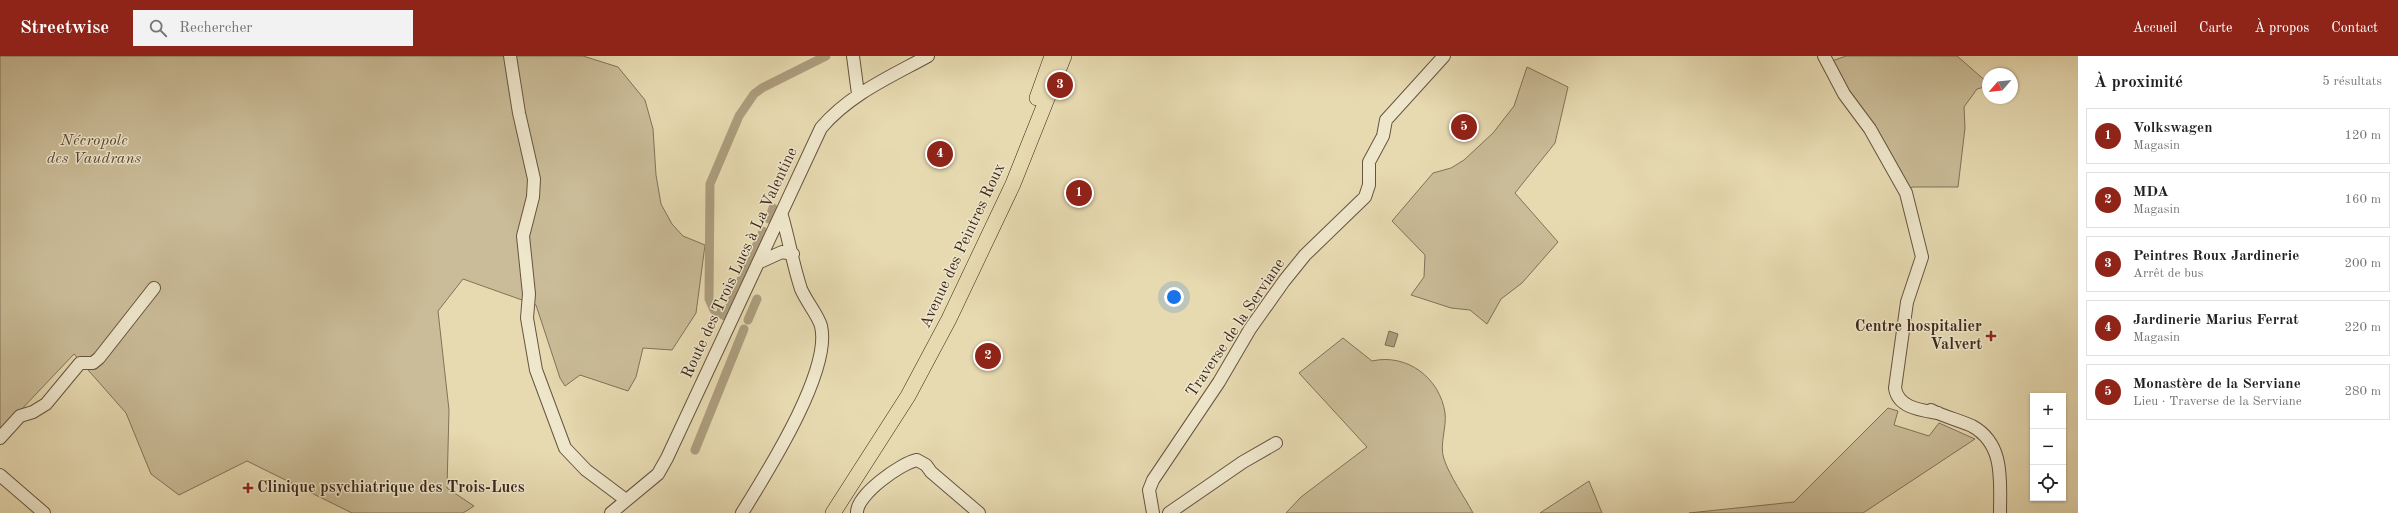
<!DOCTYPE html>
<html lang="fr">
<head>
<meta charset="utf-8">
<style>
  :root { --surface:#fff; --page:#f2f2f2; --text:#202124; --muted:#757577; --line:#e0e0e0; --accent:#8f2418 }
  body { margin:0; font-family:"Old Standard TT",serif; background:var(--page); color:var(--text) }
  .controls { position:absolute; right:12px; bottom:12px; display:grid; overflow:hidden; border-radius:0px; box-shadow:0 1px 3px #0004 }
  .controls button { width:36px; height:36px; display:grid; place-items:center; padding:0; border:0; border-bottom:1px solid var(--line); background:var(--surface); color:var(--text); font:20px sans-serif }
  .compass { position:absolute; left:1982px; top:12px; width:36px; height:36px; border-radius:50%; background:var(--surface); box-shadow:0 1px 3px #0004; rotate:242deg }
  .you { position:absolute; left:1174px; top:241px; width:14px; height:14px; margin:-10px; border:3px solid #fff; border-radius:50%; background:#1a73e8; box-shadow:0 0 0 6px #1a73e833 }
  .badge { display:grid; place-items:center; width:26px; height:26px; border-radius:50%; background:var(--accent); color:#fff; font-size:13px; font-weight:700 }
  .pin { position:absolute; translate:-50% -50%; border:2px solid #fff; box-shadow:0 1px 4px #0006 }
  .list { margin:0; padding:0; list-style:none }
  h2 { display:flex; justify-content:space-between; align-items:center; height:52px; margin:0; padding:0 16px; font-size:17px }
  h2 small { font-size:13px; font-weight:400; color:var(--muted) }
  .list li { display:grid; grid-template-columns:26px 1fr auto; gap:12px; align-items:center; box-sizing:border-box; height:56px; margin:0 8px 8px; padding:0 8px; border:1px solid var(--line); border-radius:0px }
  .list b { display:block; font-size:15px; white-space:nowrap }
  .list p { margin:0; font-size:13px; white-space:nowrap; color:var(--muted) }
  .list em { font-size:13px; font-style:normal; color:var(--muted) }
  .icon { flex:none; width:22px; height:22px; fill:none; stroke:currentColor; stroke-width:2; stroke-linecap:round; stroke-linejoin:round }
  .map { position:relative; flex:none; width:2078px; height:457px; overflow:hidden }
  header { display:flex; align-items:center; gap:24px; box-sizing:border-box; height:56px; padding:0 20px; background:var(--accent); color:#fff }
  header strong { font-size:19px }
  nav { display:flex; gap:22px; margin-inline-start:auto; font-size:14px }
  .search { width:280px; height:36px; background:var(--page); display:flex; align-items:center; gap:10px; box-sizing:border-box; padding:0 14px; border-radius:0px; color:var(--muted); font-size:15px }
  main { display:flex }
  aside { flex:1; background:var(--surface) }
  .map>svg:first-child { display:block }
  .green { fill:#cabc98; stroke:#82725a }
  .water { fill:#ad9d7e; stroke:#7f6e57 }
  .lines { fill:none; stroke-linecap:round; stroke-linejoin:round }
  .canal { stroke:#ad9d7e; stroke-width:9 }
  .minor-casing { stroke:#665441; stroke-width:14 }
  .major-casing { stroke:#3b281c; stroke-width:16 }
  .minor { stroke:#efe7cc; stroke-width:12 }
  .major { stroke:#e7dab1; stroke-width:15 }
  .poi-dot { fill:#8f2418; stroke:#efe7cc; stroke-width:1.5 }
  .labels { text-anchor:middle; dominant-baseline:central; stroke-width:3; stroke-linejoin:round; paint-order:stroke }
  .park-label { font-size:16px; font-style:italic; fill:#584635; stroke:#efe7cc }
  .street-label { font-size:16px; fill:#3b281c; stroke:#efe7cc }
  .poi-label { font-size:16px; font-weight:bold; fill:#3b281c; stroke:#efe7cc; text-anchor:end }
</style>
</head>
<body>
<header>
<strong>Streetwise</strong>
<div class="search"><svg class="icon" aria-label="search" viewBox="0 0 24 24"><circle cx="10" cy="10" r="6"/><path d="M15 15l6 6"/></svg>Rechercher</div>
<nav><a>Accueil</a><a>Carte</a><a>À propos</a><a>Contact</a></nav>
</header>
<main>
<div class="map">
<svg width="2078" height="457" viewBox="0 0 2078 457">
  <rect width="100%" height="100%" fill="#e7dab1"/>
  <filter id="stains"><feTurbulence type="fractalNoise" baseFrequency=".005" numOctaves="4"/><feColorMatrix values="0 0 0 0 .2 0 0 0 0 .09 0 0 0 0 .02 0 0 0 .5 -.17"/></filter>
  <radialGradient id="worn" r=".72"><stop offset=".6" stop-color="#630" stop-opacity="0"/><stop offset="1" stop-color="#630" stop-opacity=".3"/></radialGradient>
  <path class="green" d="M0,0H583L618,11L645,44L653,73L656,119L661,148L672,168L683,180L705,189L696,257L672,294L643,292L636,321L628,335L580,319L565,330L560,322L536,249L463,223L438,255L449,354L447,432L474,450L463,457H352L247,405L179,439L151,418L126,357L74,298L0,376Z
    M1846,0H1957L1988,27V30L1977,33L1964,51L1965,72L1958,131H1913L1907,133L1829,6Z
    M1527,11L1568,31L1555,87L1515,137L1558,186L1522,227L1501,243L1487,268L1470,254L1451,252L1411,239L1424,221L1425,199L1392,165L1433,117L1451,112L1464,104L1493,77L1514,50Z
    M1343,282L1372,305C1407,297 1440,322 1445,357C1447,371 1439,389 1444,403C1450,421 1464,440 1473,457H1286L1301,441L1367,391L1299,317Z
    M1888,352L1898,355L1894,369L1929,380L1939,367L1975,383L1863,457H1689L1794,446Z
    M1589,425L1602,457H1540Z"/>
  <path class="water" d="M1389,275L1398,278L1394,291L1385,289Z"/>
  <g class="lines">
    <path class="canal" d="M769,163L773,152
      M763,175L725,260L714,254L709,243L710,128L739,60L754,38L762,32L826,0
      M748,264L757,243
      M695,394L744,273"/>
    <defs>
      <path id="minor" d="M510,0L519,57L534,123L533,141L523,180L529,238L527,262L536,314L565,392L586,414L626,444
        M853,0L858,38
        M1824,0L1844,38L1870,73L1906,137L1922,201L1907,246L1895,332C1898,352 1921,354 1938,357
        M758,207L782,196L793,198
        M1931,354C1945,361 1959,364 1972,370C2005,388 2000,425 2000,457
        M0,382L20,360L33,356L46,348L80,307H93L99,302L154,232
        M0,419L44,457
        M611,457L658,418L667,402L821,72C850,38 890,21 928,0
        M742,457C766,418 832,315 821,270C819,261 806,245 801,233C793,209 789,184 782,160
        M857,457C856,439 901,407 917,404L926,409L931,416L979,457
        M1153,457L1149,434L1153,424L1219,326L1250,273L1284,225L1305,199L1365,141L1369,129V106L1383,80L1386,64L1444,0
        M1169,457L1243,406L1276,387"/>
      <path id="major" d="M1037,42L1052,0
        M833,457L908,340L949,263L1013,128L1064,0"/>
    </defs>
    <use href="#minor" class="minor-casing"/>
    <use href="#major" class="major-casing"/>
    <use href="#minor" class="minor"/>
    <use href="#major" class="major"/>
  </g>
  <g class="poi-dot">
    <path d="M1989 274h4v4h4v4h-4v4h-4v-4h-4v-4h4z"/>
    <path d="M246 426h4v4h4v4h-4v4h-4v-4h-4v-4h4z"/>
  </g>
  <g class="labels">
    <g class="park-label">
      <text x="94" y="85">Nécropole<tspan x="94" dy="18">des Vaudrans</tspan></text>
    </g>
    <g class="street-label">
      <text transform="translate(963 190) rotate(-65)">Avenue des Peintres Roux</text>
      <text transform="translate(740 207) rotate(-65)">Route des Trois Lucs à La Valentine</text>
      <text transform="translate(1236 272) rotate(-56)">Traverse de la Serviane</text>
    </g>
    <g class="poi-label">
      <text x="1982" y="271">Centre hospitalier<tspan x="1982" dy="18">Valvert</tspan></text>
      <text x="257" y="432" text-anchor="start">Clinique psychiatrique des Trois-Lucs</text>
    </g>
  </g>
  <rect width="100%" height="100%" filter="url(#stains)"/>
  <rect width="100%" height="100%" fill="url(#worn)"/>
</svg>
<div class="controls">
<button>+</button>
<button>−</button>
<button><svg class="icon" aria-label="locate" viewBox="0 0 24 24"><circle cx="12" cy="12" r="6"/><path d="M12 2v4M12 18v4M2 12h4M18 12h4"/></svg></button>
</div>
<svg class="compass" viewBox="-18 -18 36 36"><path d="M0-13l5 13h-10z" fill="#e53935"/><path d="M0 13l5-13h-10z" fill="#757577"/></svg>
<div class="you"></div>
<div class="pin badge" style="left:1079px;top:137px">1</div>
<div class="pin badge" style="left:988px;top:300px">2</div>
<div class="pin badge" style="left:1060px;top:29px">3</div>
<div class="pin badge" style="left:940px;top:98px">4</div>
<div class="pin badge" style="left:1464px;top:71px">5</div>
</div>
<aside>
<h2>À proximité<small>5 résultats</small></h2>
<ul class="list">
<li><span class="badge">1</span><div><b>Volkswagen</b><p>Magasin</p></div><em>120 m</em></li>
<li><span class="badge">2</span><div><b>MDA</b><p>Magasin</p></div><em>160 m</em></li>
<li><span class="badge">3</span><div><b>Peintres Roux Jardinerie</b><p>Arrêt de bus</p></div><em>200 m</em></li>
<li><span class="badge">4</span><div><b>Jardinerie Marius Ferrat</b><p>Magasin</p></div><em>220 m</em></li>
<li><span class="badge">5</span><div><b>Monastère de la Serviane</b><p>Lieu · Traverse de la Serviane</p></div><em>280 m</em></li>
</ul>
</aside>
</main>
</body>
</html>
